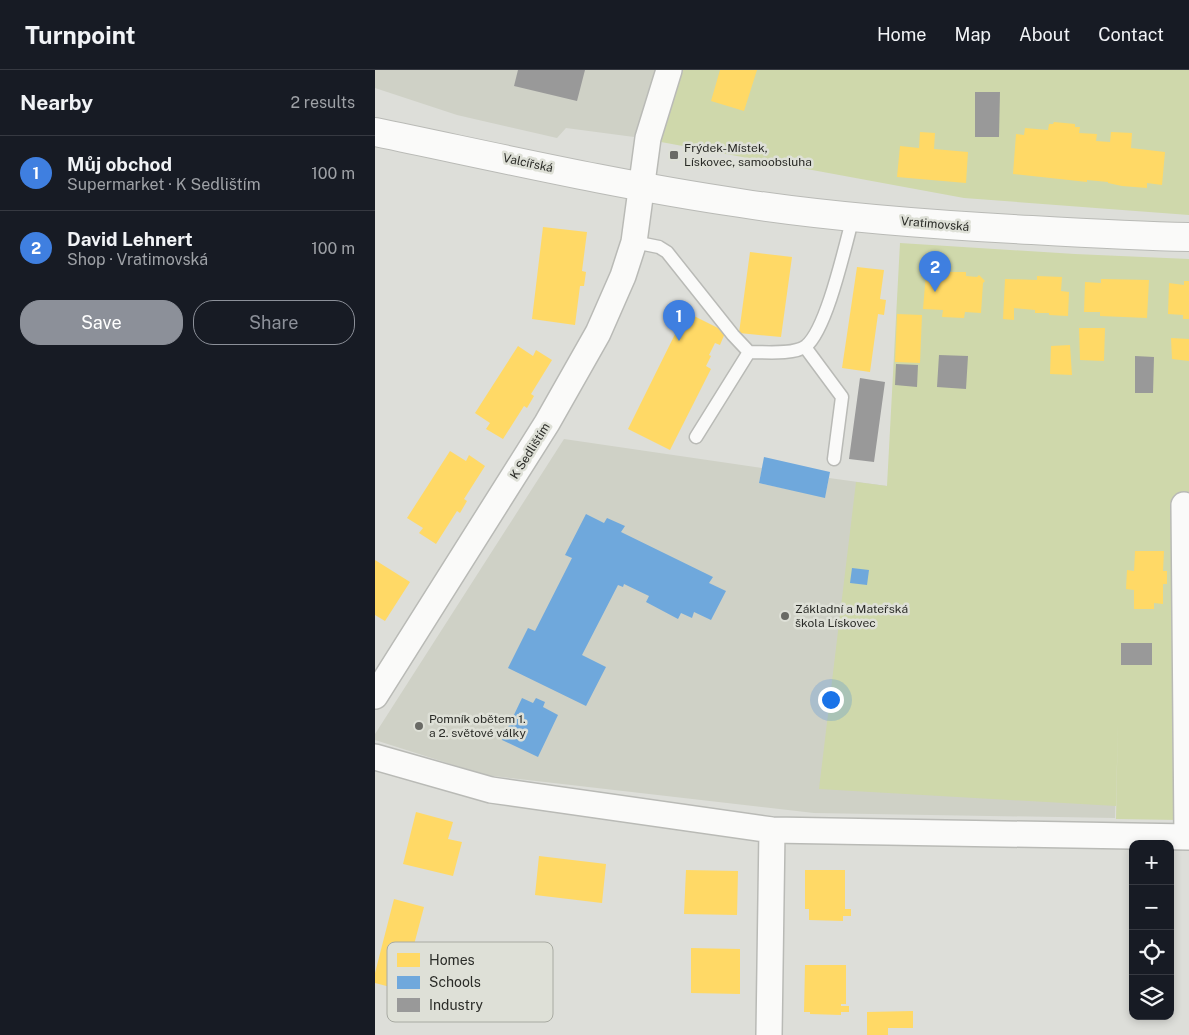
<!DOCTYPE html>
<html lang="en">
<head>
<meta charset="utf-8">
<style>
  :root { --surface:#171b24; --page:#20242c; --text:#f1f3f6; --muted:#9ea1a6; --line:#363941; --accent:#8c9099 }
  body { margin:0; font-family:"Public Sans",sans-serif; background:var(--page); color:var(--text) }
  .controls { position:absolute; right:15px; bottom:15px; display:grid; overflow:hidden; border-radius:10px; box-shadow:0 2px 8px #0003 }
  .controls button { width:45px; height:45px; display:grid; place-items:center; padding:0; border:0; border-bottom:1px solid var(--line); background:var(--surface); color:var(--text); font:25px sans-serif }
  .you { position:absolute; left:455px; top:629px; width:18px; height:18px; margin:-12px; border:4px solid #fff; border-radius:50%; background:#1a73e8; box-shadow:0 0 0 8px #1a73e833 }
  .badge { display:grid; place-items:center; width:32px; height:32px; border-radius:50%; background:var(--accent); color:#fff; font-size:16px; font-weight:700 }
  .pin { position:absolute; translate:-50% -41px; filter:drop-shadow(0 1px 2px #0008) }
  .pin::after { content:''; position:absolute; top:26px; width:18px; height:15px; background:inherit; clip-path:polygon(0 0,100% 0,50% 100%) }
  .list { margin:0; padding:0; list-style:none }
  h2 { display:flex; justify-content:space-between; align-items:center; height:65px; margin:0; padding:0 20px; font-size:21px }
  h2 small { font-size:16px; font-weight:400; color:var(--muted) }
  .list li { display:grid; grid-template-columns:32px 1fr auto; gap:15px; align-items:center; box-sizing:border-box; height:75px; padding:0 20px; border-top:1px solid var(--line) }
  .list b { display:block; font-size:19px; white-space:nowrap }
  .list p { margin:0; font-size:16px; white-space:nowrap; color:var(--muted) }
  .list em { font-size:16px; font-style:normal; color:var(--muted) }
  .actions { display:flex; gap:10px; padding:15px 20px }
  .actions a { flex:1; padding:11px 0; border:1px solid var(--accent); border-radius:20px; text-align:center; font-size:18px; color:var(--accent) }
  .actions .main { background:var(--accent); color:#fff }
  .icon { flex:none; width:28px; height:28px; fill:none; stroke:currentColor; stroke-width:2; stroke-linecap:round; stroke-linejoin:round }
  .map { position:relative; flex:none; width:814px; height:965px; overflow:hidden }
  header { display:flex; align-items:center; gap:30px; box-sizing:border-box; height:70px; padding:0 25px; background:var(--surface); border-bottom:1px solid var(--line) }
  header strong { font-size:24px }
  nav { display:flex; gap:28px; margin-inline-start:auto; font-size:18px }
  main { display:flex }
  aside { flex:1; background:var(--surface) }
  .map>svg:first-child { display:block }
  .built { fill:#cfd1c6 }
  .green { fill:#cfd8ab }
  .homes { fill:#ffd966 }
  .schools { fill:#6fa8dc }
  .industry { fill:#999 }
  .lines { fill:none; stroke-linecap:round; stroke-linejoin:round }
  .service-casing { stroke:#b9bab6; stroke-width:15 }
  .minor-casing { stroke:#b9bab6; stroke-width:28 }
  .secondary-casing { stroke:#b9bab6; stroke-width:30 }
  .service { stroke:#fafaf9; stroke-width:12 }
  .minor { stroke:#fafaf9; stroke-width:25 }
  .secondary { stroke:#fafaf9; stroke-width:28 }
  .poi-dot { fill:#696a65; stroke:#dee0d7; stroke-width:2 }
  .labels { text-anchor:middle; dominant-baseline:central; stroke-width:5; stroke-linejoin:round; paint-order:stroke }
  .poi-label { font-size:12px; fill:#2a2b27; stroke:#dee0d7; text-anchor:start }
  .street-label { font-size:12px; fill:#2a2b27; stroke:#dee0d7 }
  .key { fill:#dee0d7; stroke:#a8aaa2; stroke-width:1 }
  .key-label { font-size:14px; fill:#2a2b27 }
</style>
</head>
<body>
<header>
<strong>Turnpoint</strong>
<nav><a>Home</a><a>Map</a><a>About</a><a>Contact</a></nav>
</header>
<main>
<aside>
<h2>Nearby<small>2 results</small></h2>
<ul class="list">
<li><span class="badge" style="background:#3f7fe0">1</span><div><b>Můj obchod</b><p>Supermarket · K Sedlištím</p></div><em>100 m</em></li>
<li><span class="badge" style="background:#3f7fe0">2</span><div><b>David Lehnert</b><p>Shop · Vratimovská</p></div><em>100 m</em></li>
</ul>
<div class="actions"><a class="main">Save</a><a>Share</a></div>
</aside>
<div class="map">
<svg width="814" height="965" viewBox="0 0 814 965">
  <rect width="100%" height="100%" fill="#ddded9"/>
  <path class="built" d="M0,0H280L259,67L191,58L182,68L82,45L0,18Z
    M189,369L387,398L384,413L450,427L454,408L512,416L746,426L740,748L439,743L110,705L0,670V664Z"/>
  <path class="green" d="M308,0H814V145L589,128L286,72Z
    M525,173L700,184L814,189V428L804,750L741,749L743,648L741,736L444,719L481,412L512,416Z"/>
  <path class="homes" d="M345,0H382L369,41L336,31Z
    M679,52L700,54V57H705L704,63L722,64L721,71L735,72L736,62L757,63L756,78L790,82L787,115L772,113V118L747,116L733,113V112L712,110V112L638,104L641,64L649,65L650,58L673,60L674,54H678Z
    M545,62L560,63L559,79L593,82L591,113L522,107L525,76L544,78Z
    M168,157L212,162L207,201L211,202L209,216H205L200,255L157,249Z
    M375,182L417,187L406,267L364,263Z
    M482,197L509,200L505,229L511,230L509,245L503,244L495,302L467,298Z
    M571,202H591V206L602,207L604,205L610,211L608,213L606,243L590,242L589,248L567,247L568,240L548,239L551,203L571,205Z
    M662,206L687,207L686,221L694,222L693,246L674,245V243H660V240L639,238V250L628,249L630,209L662,210Z
    M726,209L774,210L772,248L725,246V242H709L710,212L726,213Z
    M809,211H814V249H808V245L793,244L794,213L809,215Z
    M311,242L347,260L346,261L350,263L345,275L340,273L334,285L336,286L331,296L336,299L295,380L253,359Z
    M522,244L547,245L545,293L520,292Z
    M704,258H730L729,291L705,290Z
    M796,268L814,269V291L797,289Z
    M695,275L697,305L675,304L676,276Z
    M143,276L158,286L161,280L177,290L156,324L159,326L152,338L149,336L128,369L111,359L115,353L100,343Z
    M75,381L91,391L94,385L110,396L89,429L92,431L85,443L82,441L61,474L44,463L48,458L32,448Z
    M760,481H789L788,501H792V514H788V534L779,533V539H759V520L751,519L752,500L759,501Z
    M0,490L35,512L10,551L0,545Z
    M41,742L78,752L73,769L87,772L78,806L28,794Z
    M164,786L231,794L227,833L160,825Z
    M311,800L363,801L362,845L309,844Z
    M430,800H470V839H476V846H468V851L434,850V839H430Z
    M19,829L49,837L27,920L0,913V903Z
    M316,878L365,879V924L316,923Z
    M430,895H471V934H466V936H474V942H466V945L435,944V942H429Z
    M538,941V958H513V965H492V942Z"/>
  <path class="schools" d="M389,387L455,402L450,428L384,413Z
    M211,444L229,453L232,448L250,456L246,462L338,507L334,513L351,521L336,550L319,542L317,548L306,543L303,549L271,532L274,526L249,514L248,517L243,515L207,585L231,597L211,636L133,598L153,558L160,561L197,488L190,485Z
    M477,498L494,500L492,515L475,513Z
    M147,628L158,633L161,628L170,632L168,637L183,645L163,687L127,670Z"/>
  <path class="industry" d="M143,0H210L202,31L139,16Z
    M600,22H625L624,67H600Z
    M564,285L593,286L591,319L562,317Z
    M760,286L779,287L778,323H760Z
    M521,294L543,295L542,317L520,315Z
    M485,308L510,312L499,392L474,389Z
    M746,573H777V595H746Z"/>
  <g class="lines">
    <defs>
      <path id="service" d="M259,172L284,177L292,182L358,265L374,282C389,282 419,285 431,276C452,259 470,176 478,147
        M430,277L467,327L459,389
        M321,367L374,282"/>
      <path id="minor" d="M809,435L812,767
        M0,626L172,353L223,263L248,206L259,172L273,68L294,0
        M0,687L116,720L397,760L814,767
        M394,965L397,760"/>
      <path id="secondary" d="M0,62C121,87 242,115 365,133C462,148 560,155 657,160C709,163 762,166 814,167"/>
    </defs>
    <use href="#service" class="service-casing"/>
    <use href="#minor" class="minor-casing"/>
    <use href="#secondary" class="secondary-casing"/>
    <use href="#service" class="service"/>
    <use href="#minor" class="minor"/>
    <use href="#secondary" class="secondary"/>
  </g>
  <g class="poi-dot">
    <rect x="294" y="80" width="10" height="10" rx="2.5"/>
    <circle cx="410" cy="546" r="5"/>
    <circle cx="44" cy="656" r="5"/>
  </g>
  <g class="labels">
    <g class="poi-label">
      <text x="309" y="78">Frýdek-Místek,<tspan x="309" dy="14">Lískovec, samoobsluha</tspan></text>
      <text x="420" y="539">Základní a Mateřská<tspan x="420" dy="14">škola Lískovec</tspan></text>
      <text x="54" y="649">Pomník obětem 1.<tspan x="54" dy="14">a 2. světové války</tspan></text>
    </g>
    <g class="street-label">
      <text transform="translate(153 93) rotate(12)">Valcířská</text>
      <text transform="translate(560 154) rotate(5)">Vratimovská</text>
      <text transform="translate(155 381) rotate(-58)">K Sedlištím</text>
    </g>
  </g>
  <rect x="12" y="872" width="166" height="80" rx="8" class="key"/>
  <rect x="22" y="883" width="23" height="14" fill="#ffd966"/>
  <rect x="22" y="906" width="23" height="13" fill="#6fa8dc"/>
  <rect x="22" y="928" width="23" height="14" fill="#999"/>
  <g class="key-label">
    <text x="54" y="895">Homes</text>
    <text x="54" y="917">Schools</text>
    <text x="54" y="940">Industry</text>
  </g>
</svg>
<div class="controls">
<button>+</button>
<button>−</button>
<button><svg class="icon" aria-label="locate" viewBox="0 0 24 24"><circle cx="12" cy="12" r="6"/><path d="M12 2v4M12 18v4M2 12h4M18 12h4"/></svg></button>
<button><svg class="icon" aria-label="layers" viewBox="0 0 24 24"><path d="M12 4l9 5-9 5-9-5zM3 14l9 5 9-5"/></svg></button>
</div>
<div class="you"></div>
<div class="pin badge" style="left:304px;top:271px;background:#3f7fe0">1</div>
<div class="pin badge" style="left:560px;top:222px;background:#3f7fe0">2</div>
</div>
</main>
</body>
</html>
